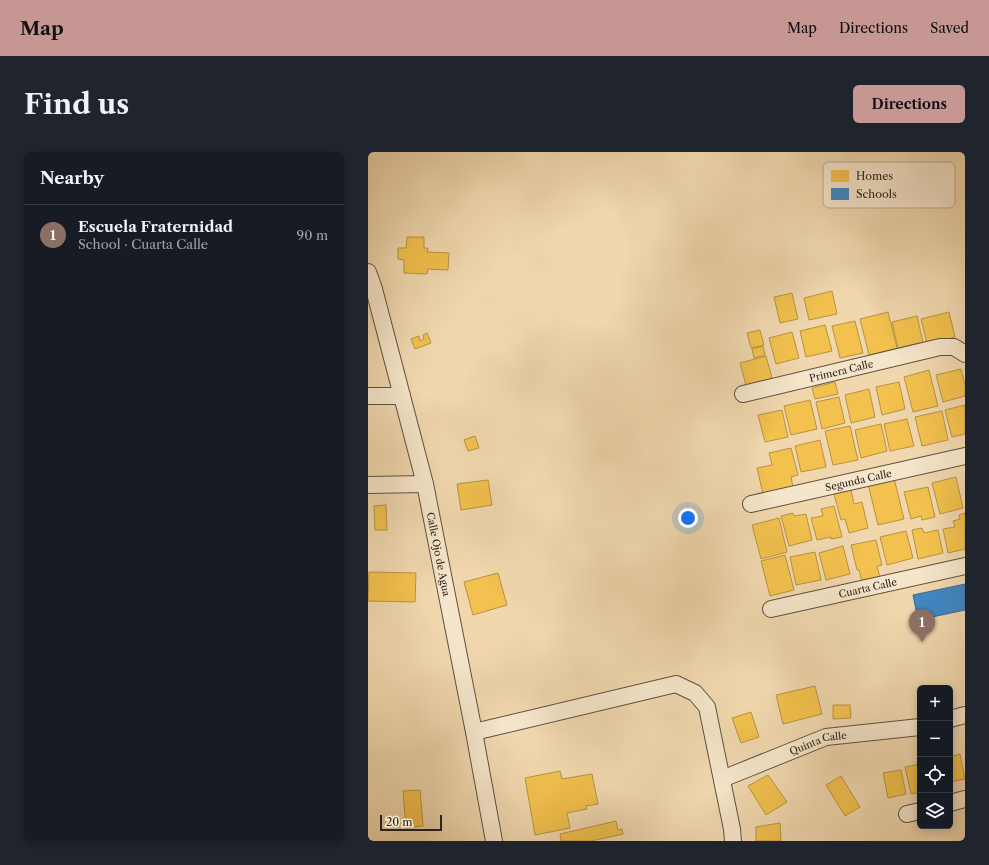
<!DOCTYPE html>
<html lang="en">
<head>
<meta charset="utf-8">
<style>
  :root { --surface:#171b24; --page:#20242c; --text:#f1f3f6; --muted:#9ea1a6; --line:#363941; --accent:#c59692 }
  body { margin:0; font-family:"Libre Caslon Text",serif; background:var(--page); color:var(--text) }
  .controls { position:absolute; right:12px; bottom:12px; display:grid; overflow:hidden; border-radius:6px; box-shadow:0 2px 10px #0003 }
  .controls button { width:36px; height:36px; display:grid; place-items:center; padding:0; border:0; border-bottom:1px solid var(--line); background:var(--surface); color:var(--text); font:20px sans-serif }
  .scale { position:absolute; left:12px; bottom:10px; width:62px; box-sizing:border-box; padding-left:4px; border:2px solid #2f231d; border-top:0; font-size:11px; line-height:14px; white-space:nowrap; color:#2f231d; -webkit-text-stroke:3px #f5e5ca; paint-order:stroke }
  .you { position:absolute; left:320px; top:366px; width:14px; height:14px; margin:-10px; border:3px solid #fff; border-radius:50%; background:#1a73e8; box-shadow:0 0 0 6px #1a73e833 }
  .badge { display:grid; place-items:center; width:26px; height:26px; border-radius:50%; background:var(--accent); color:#fff; font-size:13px; font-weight:700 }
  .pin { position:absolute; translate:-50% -33px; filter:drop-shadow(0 1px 2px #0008) }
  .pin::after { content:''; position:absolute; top:21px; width:14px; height:12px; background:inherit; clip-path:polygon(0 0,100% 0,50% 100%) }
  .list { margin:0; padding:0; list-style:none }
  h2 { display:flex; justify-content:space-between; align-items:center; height:52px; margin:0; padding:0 16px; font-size:17px }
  h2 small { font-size:13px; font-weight:400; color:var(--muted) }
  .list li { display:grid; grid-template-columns:26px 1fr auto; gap:12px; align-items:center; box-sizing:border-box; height:60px; padding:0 16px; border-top:1px solid var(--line) }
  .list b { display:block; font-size:15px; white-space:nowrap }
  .list p { margin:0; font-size:13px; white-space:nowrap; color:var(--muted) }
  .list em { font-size:13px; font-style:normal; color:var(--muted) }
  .icon { flex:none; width:22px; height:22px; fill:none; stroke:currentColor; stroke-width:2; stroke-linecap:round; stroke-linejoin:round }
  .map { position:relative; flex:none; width:597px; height:689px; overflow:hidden; border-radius:6px }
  header { display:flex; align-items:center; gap:24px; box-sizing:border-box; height:56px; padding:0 20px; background:var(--accent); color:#111 }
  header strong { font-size:19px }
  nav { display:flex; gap:22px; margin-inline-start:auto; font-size:14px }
  .intro { display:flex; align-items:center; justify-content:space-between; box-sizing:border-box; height:96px; padding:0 24px }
  h1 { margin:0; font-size:28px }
  .button { padding:10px 18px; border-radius:6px; background:var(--accent); color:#111; font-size:14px; font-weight:700 }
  main { display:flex; gap:24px; padding:0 24px }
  aside { flex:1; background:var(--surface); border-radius:6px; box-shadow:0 2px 10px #0003 }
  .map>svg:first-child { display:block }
  .homes { fill:#f2c14e; stroke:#b8923f }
  .schools { fill:#3f88c5; stroke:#3a6a93 }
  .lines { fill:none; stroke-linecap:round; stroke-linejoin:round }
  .street-casing { stroke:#5f5041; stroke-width:18 }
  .street { stroke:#f5e5ca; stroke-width:16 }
  .labels { text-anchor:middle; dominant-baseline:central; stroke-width:4; stroke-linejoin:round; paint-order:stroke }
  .street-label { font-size:10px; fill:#2f231d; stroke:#f5e5ca }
  .key { fill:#f5e5ca; stroke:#baab96; stroke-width:1 }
  .key-label { font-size:11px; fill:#2f231d }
</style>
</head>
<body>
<header>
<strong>Map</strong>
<nav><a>Map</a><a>Directions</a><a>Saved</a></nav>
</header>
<div class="intro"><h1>Find us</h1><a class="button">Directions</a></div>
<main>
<aside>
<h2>Nearby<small></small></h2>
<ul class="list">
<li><span class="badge" style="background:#8d6e63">1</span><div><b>Escuela Fraternidad</b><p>School · Cuarta Calle</p></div><em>90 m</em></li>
</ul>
</aside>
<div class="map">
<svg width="597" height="689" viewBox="0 0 597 689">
  <rect width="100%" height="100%" fill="#f0d7ae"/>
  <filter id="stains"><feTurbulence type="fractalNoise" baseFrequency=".005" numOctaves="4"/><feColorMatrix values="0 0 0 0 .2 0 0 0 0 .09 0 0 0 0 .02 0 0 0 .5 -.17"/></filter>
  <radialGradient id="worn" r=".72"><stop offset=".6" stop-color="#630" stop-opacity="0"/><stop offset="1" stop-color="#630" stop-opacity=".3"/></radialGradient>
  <path class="homes" d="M39,85H56V96H60L59,100L81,101L80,118L60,117L59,122L36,121V108L30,107V96H38Z
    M464,139L469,162L441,168L436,146Z
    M424,141L430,167L412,171L406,145Z
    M520,160L529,196L501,203L492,167Z
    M581,160L587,185L559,192L553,167Z
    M549,164L555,190L530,196L524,170Z
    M487,169L495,201L472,206L464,174Z
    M457,173L464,199L438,205L432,179Z
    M392,178L396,193L383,196L379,181Z
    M424,180L431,206L408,212L401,186Z
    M59,181L63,191L47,197L43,187L51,184L52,189L56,187L55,183Z
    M395,194L397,203L386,206L384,197Z
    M398,204L404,226L378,233L372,211Z
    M593,217L597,233V244L575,250L568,223Z
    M561,218L570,254L545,260L536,225Z
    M467,230L470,242L447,247L444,236Z
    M531,230L537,257L514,263L508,235Z
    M501,237L507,265L483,271L477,243Z
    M471,245L477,271L454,277L448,250Z
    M442,248L449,277L423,283L416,254Z
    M597,253V282L584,285L577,258Z
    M414,258L420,285L397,290L390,263Z
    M574,259L580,288L554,294L547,265Z
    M539,267L546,294L522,299L516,272Z
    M513,272L519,299L493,306L487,278Z
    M482,274L490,308L465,313L457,279Z
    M107,284L111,296L100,299L96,288Z
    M452,288L458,315L433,320L427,294Z
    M423,296L430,323L423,325L425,335L395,342L389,316L404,313L401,301Z
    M588,325L595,356L572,362L564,331Z
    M526,326L536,367L510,373L500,332Z
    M120,328L124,353L93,358L89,332Z
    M560,335L567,365L554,368L553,364L543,367L536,340Z
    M483,338L486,352L494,350L500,376L481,381L477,367L473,368L466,342Z
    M18,353L19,378H7L6,354Z
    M466,354L474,385L463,387V385L449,388L443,366L455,364L453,357Z
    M425,361L426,364L438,362L444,388L421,394L413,364Z
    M597,361V397L580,401L575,377L587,375L585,369L592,367L591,363Z
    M411,366L419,400L393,407L384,373Z
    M554,376L556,381L570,378L575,401L550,407L544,378Z
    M538,379L545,406L519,413L512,385Z
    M508,388L514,413L509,414L512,426L494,430L491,418H489L483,393Z
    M475,394L482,422L458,428L451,401Z
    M447,400L453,428L428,433L422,405Z
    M417,403L426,438L402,444L393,409Z
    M1,420L48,421L47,450L0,449Z
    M130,421L139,453L105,463L96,430Z
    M447,534L454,562L415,572L408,543Z
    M465,553H482L483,566L465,567Z
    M383,560L391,585L373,591L364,566Z
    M592,602L597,627L582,630V605Z
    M552,612V640L543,642L537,615Z
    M533,618L538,642L520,646L515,621Z
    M192,619L194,627L224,622L230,652L218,654L219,657L199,661L202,676L167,683L157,626Z
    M400,623L419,650L398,663L380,634Z
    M473,624L492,655L477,664L458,633Z
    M52,638L55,674L38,676L35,639Z
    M248,669L250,678L254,677L255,682L223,689H193L192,682Z
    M412,671L413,689H388V675Z"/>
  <path class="schools" d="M597,432V458L550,468L545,443Z"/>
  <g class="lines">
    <defs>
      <g id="street">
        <path id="s1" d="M0,120L6,137L57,332L106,580L126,689"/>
        <path id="s2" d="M375,242L572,195H586L597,202"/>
        <path d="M0,244H34"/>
        <path d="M0,333L57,332"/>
        <path id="s3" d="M383,352L597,304"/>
        <path id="s4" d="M403,457L597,414"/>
        <path d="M582,567L597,563"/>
        <path d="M106,580L308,532L327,541L339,555L364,677L365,689"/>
        <path id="s5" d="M354,627L458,585L552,575"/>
        <path d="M582,651L597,647"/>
        <path d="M539,662L552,659"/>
      </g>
    </defs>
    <use href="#street" class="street-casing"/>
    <use href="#street" class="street"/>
  </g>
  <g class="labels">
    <g class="street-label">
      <text stroke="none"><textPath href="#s2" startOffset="101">Primera Calle</textPath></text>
      <text stroke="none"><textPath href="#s3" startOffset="110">Segunda Calle</textPath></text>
      <text stroke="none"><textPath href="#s1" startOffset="291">Calle Ojo de Agua</textPath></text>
      <text stroke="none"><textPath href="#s4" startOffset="99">Cuarta Calle</textPath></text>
      <text stroke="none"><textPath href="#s5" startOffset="103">Quinta Calle</textPath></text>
    </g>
  </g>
  <rect x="455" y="10" width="132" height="46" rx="6" class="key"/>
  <rect x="463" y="18" width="18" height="12" fill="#f2c14e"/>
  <rect x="463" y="36" width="18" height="12" fill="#3f88c5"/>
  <g class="key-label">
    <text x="488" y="28">Homes</text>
    <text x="488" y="46">Schools</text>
  </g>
  <rect width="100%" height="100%" filter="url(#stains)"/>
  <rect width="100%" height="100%" fill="url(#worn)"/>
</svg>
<div class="controls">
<button>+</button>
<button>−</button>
<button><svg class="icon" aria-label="locate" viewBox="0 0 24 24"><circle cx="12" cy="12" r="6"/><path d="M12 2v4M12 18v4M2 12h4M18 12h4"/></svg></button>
<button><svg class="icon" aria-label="layers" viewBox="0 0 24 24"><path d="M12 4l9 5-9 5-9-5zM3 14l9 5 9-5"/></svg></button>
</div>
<div class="scale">20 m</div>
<div class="you"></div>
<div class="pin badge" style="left:554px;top:490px;background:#8d6e63">1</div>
</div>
</main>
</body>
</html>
